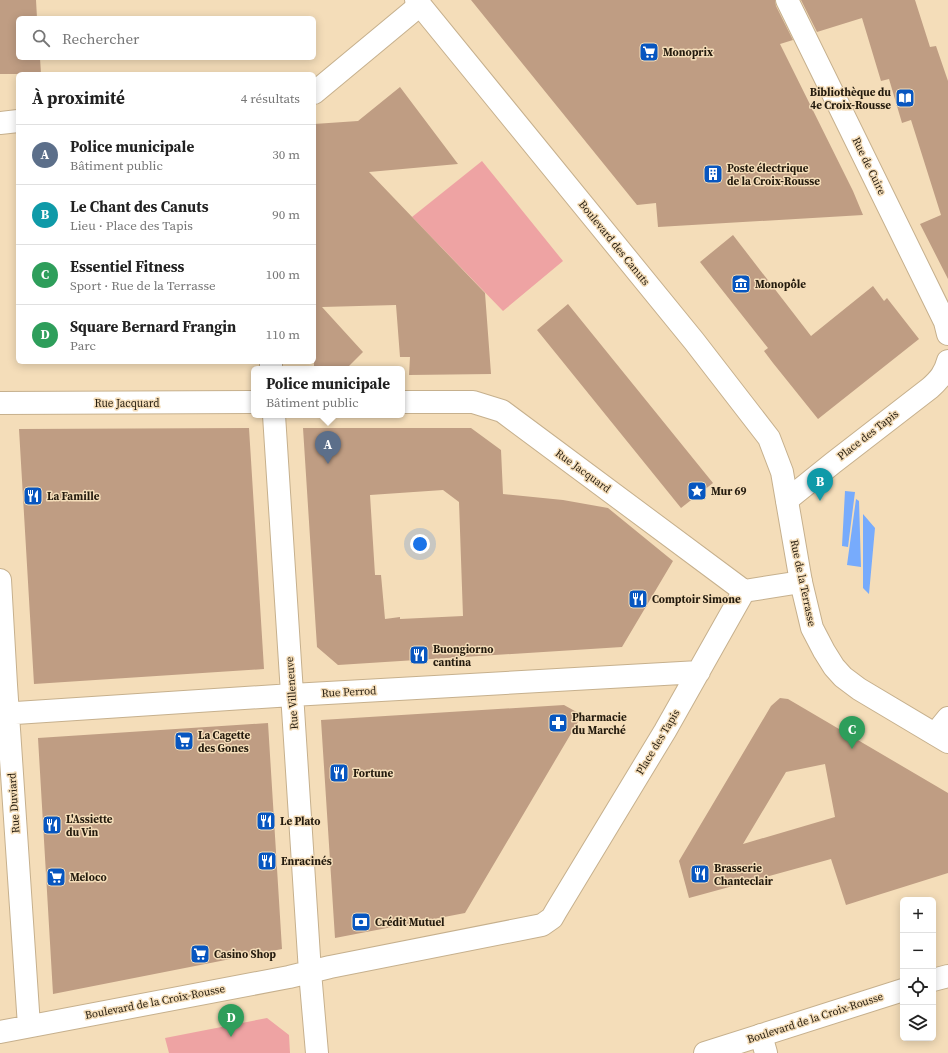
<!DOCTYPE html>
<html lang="fr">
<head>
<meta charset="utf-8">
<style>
  :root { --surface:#fff; --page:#f6f6f6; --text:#222; --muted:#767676; --line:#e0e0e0; --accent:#0756c0 }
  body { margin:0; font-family:"Source Serif 4",serif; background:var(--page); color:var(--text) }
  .controls { position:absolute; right:12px; bottom:12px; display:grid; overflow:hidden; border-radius:6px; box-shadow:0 2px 10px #0003 }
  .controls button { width:36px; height:36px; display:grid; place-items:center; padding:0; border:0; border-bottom:1px solid var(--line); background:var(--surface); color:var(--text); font:20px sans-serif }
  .you { position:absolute; left:420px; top:544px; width:14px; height:14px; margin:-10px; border:3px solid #fff; border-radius:50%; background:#1a73e8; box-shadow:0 0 0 6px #1a73e833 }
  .badge { display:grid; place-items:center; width:26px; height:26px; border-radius:50%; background:var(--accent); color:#fff; font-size:13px; font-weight:700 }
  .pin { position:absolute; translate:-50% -33px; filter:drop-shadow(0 1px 2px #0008) }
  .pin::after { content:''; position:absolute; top:21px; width:14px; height:12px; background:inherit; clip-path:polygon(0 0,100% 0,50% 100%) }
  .popup { position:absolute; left:251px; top:366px; width:154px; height:52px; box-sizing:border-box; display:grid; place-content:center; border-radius:6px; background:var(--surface); filter:drop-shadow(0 1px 3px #0005); font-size:13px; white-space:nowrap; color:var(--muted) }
  .popup b { font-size:15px; color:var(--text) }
  .popup::after { content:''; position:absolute; left:50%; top:100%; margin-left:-8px; border:8px solid transparent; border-top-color:var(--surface) }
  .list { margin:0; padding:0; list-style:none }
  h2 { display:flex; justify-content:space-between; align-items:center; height:52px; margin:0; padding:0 16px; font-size:17px }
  h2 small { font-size:13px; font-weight:400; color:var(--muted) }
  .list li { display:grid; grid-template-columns:26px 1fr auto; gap:12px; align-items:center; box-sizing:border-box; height:60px; padding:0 16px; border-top:1px solid var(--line) }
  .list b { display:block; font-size:15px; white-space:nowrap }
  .list p { margin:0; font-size:13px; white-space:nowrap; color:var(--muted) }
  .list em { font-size:13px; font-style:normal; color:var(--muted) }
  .icon { flex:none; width:22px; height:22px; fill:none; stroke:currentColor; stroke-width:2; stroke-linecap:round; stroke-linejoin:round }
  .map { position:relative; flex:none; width:948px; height:1053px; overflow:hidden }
  .search { position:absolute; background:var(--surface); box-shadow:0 2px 10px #0003; left:16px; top:16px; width:300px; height:44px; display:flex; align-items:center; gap:10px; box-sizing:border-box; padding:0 14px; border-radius:6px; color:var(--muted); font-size:15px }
  .panel { position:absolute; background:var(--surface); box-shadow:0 2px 10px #0003; left:16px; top:72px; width:300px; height:292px; border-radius:6px }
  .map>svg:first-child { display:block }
  .green { fill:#eea3a3 }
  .water { fill:#77abfc }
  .building { fill:#bf9d83; fill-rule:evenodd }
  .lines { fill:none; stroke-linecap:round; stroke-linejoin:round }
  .minor-casing { stroke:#c6b08d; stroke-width:24 }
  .major-casing { stroke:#c6b08d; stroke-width:24 }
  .minor { stroke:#fff; stroke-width:22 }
  .major { stroke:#fff; stroke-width:22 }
  .labels { text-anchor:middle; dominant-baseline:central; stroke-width:3; stroke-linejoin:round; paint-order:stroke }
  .poi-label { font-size:11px; font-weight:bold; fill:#241b0e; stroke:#f4ddb9; text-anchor:start }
  .street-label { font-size:11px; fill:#241b0e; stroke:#f4ddb9 }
</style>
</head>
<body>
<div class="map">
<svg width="948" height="1053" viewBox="0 0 948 1053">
  <rect width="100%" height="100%" fill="#f4ddb9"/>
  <path class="green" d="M482,161L563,261L503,311L412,217Z
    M267,1018L289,1035L290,1053H169L165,1038Z"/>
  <path class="water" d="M845,491L855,492L848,547L842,546Z
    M856,499L859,501L861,567L847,565Z
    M863,514L875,528L869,594L863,588Z"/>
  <path class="building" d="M0,0H36L37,18H18V58H40L41,74H0Z
    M471,0H775L776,6L793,40L780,44L853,191L863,215L658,227L656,203L637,205Z
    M801,0H915L930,47L936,46L948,81V279L920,224L941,215L911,120L902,123L889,79L881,81L862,18L817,32Z
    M400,87L458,164L369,172L485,293L491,374L409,375L410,357H400L396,305L322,307L363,352L346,369H314V124L358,121Z
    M733,235L811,336L873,286L884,301L887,298L919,339L818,419L773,363L764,351L768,348L700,262Z
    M568,304L713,483L681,508L537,330Z
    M249,428L264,669L34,684L19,429Z
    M303,428H471L501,450L503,494L563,500L608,508L673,561L622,647L338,665L317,647ZM443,490L459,502L463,616L400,619V617L385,619L381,575H375L370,495Z
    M780,698L788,699L948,793V873L846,905L831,859L689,898L679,861L771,706ZM825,764L835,817L743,844L786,772Z
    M564,705L582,715L465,913L335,938L321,720Z
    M268,723L282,949L53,994L38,738Z"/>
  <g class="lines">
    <defs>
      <path id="minor" d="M787,0L945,322L948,334
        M314,93L420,5
        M0,123L18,121
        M271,362V369
        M402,402H473L502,411L744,591
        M0,403L254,402
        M274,415L310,972L317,1053
        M787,500L833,463L930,388C939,380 945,373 948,361
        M0,580L6,685L29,1026
        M0,714L292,695L699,672
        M935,734L948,718
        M0,1032L289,977L330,967L542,925L552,918L556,911L665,731L744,591L801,582
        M761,1035L766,1053"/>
      <path id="major" d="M416,0L694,341L769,438L782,472L801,582L812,628L824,651L834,667L843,677L859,689L948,742
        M933,980L948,976
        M705,1053L903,990"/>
    </defs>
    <use href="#minor" class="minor-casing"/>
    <use href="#major" class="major-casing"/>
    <use href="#minor" class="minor"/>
    <use href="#major" class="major"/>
  </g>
  <defs>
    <symbol id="supermarket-square" viewBox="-11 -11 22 22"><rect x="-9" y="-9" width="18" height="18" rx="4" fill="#0756c0" stroke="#f4ddb9"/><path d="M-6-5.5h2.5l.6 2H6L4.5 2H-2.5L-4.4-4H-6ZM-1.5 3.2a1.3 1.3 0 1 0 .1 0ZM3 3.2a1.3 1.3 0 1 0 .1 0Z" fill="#fff"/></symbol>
    <symbol id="library-square" viewBox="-11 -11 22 22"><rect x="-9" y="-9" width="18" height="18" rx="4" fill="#0756c0" stroke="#f4ddb9"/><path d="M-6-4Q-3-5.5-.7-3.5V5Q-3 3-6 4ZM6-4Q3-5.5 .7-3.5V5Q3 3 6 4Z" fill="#fff"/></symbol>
    <symbol id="building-square" viewBox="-11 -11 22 22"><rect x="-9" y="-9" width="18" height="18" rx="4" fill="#0756c0" stroke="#f4ddb9"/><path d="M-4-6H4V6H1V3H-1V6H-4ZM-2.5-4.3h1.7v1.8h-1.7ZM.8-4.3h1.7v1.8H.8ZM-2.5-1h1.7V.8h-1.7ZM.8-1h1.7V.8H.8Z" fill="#fff"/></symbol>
    <symbol id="museum-square" viewBox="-11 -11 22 22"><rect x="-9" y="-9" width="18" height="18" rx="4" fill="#0756c0" stroke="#f4ddb9"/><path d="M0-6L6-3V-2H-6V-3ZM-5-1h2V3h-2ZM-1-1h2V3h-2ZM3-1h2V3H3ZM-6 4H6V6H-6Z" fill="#fff"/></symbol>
    <symbol id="sight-square" viewBox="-11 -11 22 22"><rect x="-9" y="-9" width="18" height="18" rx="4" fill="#0756c0" stroke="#f4ddb9"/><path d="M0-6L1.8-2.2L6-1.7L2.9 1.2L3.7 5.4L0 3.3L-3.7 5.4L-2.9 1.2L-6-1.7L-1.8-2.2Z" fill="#fff"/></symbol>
    <symbol id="restaurant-square" viewBox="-11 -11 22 22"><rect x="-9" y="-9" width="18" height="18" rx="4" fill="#0756c0" stroke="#f4ddb9"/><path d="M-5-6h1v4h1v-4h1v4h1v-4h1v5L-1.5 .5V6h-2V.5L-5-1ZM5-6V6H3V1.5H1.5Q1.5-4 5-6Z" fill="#fff"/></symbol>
    <symbol id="pharmacy-square" viewBox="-11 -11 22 22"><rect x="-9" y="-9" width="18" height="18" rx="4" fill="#0756c0" stroke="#f4ddb9"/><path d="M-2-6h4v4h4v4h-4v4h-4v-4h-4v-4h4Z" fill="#fff"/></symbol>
    <symbol id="bank-square" viewBox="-11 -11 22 22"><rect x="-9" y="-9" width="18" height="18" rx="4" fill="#0756c0" stroke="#f4ddb9"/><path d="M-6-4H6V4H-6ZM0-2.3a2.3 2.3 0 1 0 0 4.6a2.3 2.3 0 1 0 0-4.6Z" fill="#fff"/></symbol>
  </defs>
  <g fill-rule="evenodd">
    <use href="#supermarket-square" x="638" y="41" width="22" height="22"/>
    <use href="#library-square" x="894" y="87" width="22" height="22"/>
    <use href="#building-square" x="702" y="163" width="22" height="22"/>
    <use href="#museum-square" x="730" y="273" width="22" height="22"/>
    <use href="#sight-square" x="686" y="480" width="22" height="22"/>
    <use href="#restaurant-square" x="22" y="485" width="22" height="22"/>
    <use href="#restaurant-square" x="627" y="588" width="22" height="22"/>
    <use href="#restaurant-square" x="408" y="644" width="22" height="22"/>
    <use href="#pharmacy-square" x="547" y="712" width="22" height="22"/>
    <use href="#supermarket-square" x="173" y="730" width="22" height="22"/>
    <use href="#restaurant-square" x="328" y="762" width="22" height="22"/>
    <use href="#restaurant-square" x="255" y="810" width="22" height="22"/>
    <use href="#restaurant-square" x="41" y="814" width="22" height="22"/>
    <use href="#restaurant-square" x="256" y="850" width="22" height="22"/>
    <use href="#restaurant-square" x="689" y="863" width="22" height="22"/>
    <use href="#supermarket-square" x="45" y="866" width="22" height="22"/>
    <use href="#bank-square" x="350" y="911" width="22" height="22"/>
    <use href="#supermarket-square" x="189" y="943" width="22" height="22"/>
  </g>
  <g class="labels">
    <g class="poi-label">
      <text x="663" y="52">Monoprix</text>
      <text x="891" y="92" text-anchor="end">Bibliothèque du<tspan x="891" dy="13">4e Croix-Rousse</tspan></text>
      <text x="727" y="168">Poste électrique<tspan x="727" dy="13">de la Croix-Rousse</tspan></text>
      <text x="755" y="284">Monopôle</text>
      <text x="711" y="491">Mur 69</text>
      <text x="47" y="496">La Famille</text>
      <text x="652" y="599">Comptoir Simone</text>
      <text x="433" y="649">Buongiorno<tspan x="433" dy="13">cantina</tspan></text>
      <text x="572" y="717">Pharmacie<tspan x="572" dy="13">du Marché</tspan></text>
      <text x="198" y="735">La Cagette<tspan x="198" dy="13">des Gones</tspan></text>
      <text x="353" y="773">Fortune</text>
      <text x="66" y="819">L'Assiette<tspan x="66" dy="13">du Vin</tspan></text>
      <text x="280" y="821">Le Plato</text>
      <text x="281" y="861">Enracinés</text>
      <text x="714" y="868">Brasserie<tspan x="714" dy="13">Chanteclair</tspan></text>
      <text x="70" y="877">Meloco</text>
      <text x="375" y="922">Crédit Mutuel</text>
      <text x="214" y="954">Casino Shop</text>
    </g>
    <g class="street-label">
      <text transform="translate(869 166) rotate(64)">Rue de Cuire</text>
      <text transform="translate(614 243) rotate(51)">Boulevard des Canuts</text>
      <text x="127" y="403">Rue Jacquard</text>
      <text transform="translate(868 435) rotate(-38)">Place des Tapis</text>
      <text transform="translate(583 471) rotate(36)">Rue Jacquard</text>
      <text transform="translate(803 583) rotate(78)">Rue de la Terrasse</text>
      <text transform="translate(349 692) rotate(-3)">Rue Perrod</text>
      <text transform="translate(292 693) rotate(-94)">Rue Villeneuve</text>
      <text transform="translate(658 742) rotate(-59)">Place des Tapis</text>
      <text transform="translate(14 803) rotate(-94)">Rue Duviard</text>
      <text transform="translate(155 1002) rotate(-11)">Boulevard de la Croix-Rousse</text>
      <text transform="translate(815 1018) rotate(-18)">Boulevard de la Croix-Rousse</text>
    </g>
  </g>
</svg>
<div class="controls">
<button>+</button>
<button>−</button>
<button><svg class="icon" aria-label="locate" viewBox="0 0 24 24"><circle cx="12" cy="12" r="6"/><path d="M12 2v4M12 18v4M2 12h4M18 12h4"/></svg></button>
<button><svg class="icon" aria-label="layers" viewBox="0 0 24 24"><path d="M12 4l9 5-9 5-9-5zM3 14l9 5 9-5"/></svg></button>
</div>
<div class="you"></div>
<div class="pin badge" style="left:328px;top:464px;background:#5c6f8a">A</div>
<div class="popup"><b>Police municipale</b>Bâtiment public</div>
<div class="pin badge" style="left:820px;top:501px;background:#0f9aa8">B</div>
<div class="pin badge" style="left:852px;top:749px;background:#2e9e5b">C</div>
<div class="pin badge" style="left:231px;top:1037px;background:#2e9e5b">D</div>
<div class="search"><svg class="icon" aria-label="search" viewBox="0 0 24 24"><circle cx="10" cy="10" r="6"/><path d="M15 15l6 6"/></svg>Rechercher</div>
<section class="panel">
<h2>À proximité<small>4 résultats</small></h2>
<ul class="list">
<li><span class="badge" style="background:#5c6f8a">A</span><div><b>Police municipale</b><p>Bâtiment public</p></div><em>30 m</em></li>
<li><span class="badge" style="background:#0f9aa8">B</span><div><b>Le Chant des Canuts</b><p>Lieu · Place des Tapis</p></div><em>90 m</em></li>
<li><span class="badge" style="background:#2e9e5b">C</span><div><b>Essentiel Fitness</b><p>Sport · Rue de la Terrasse</p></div><em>100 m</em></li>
<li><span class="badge" style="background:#2e9e5b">D</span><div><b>Square Bernard Frangin</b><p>Parc</p></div><em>110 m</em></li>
</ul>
</section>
</div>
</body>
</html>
